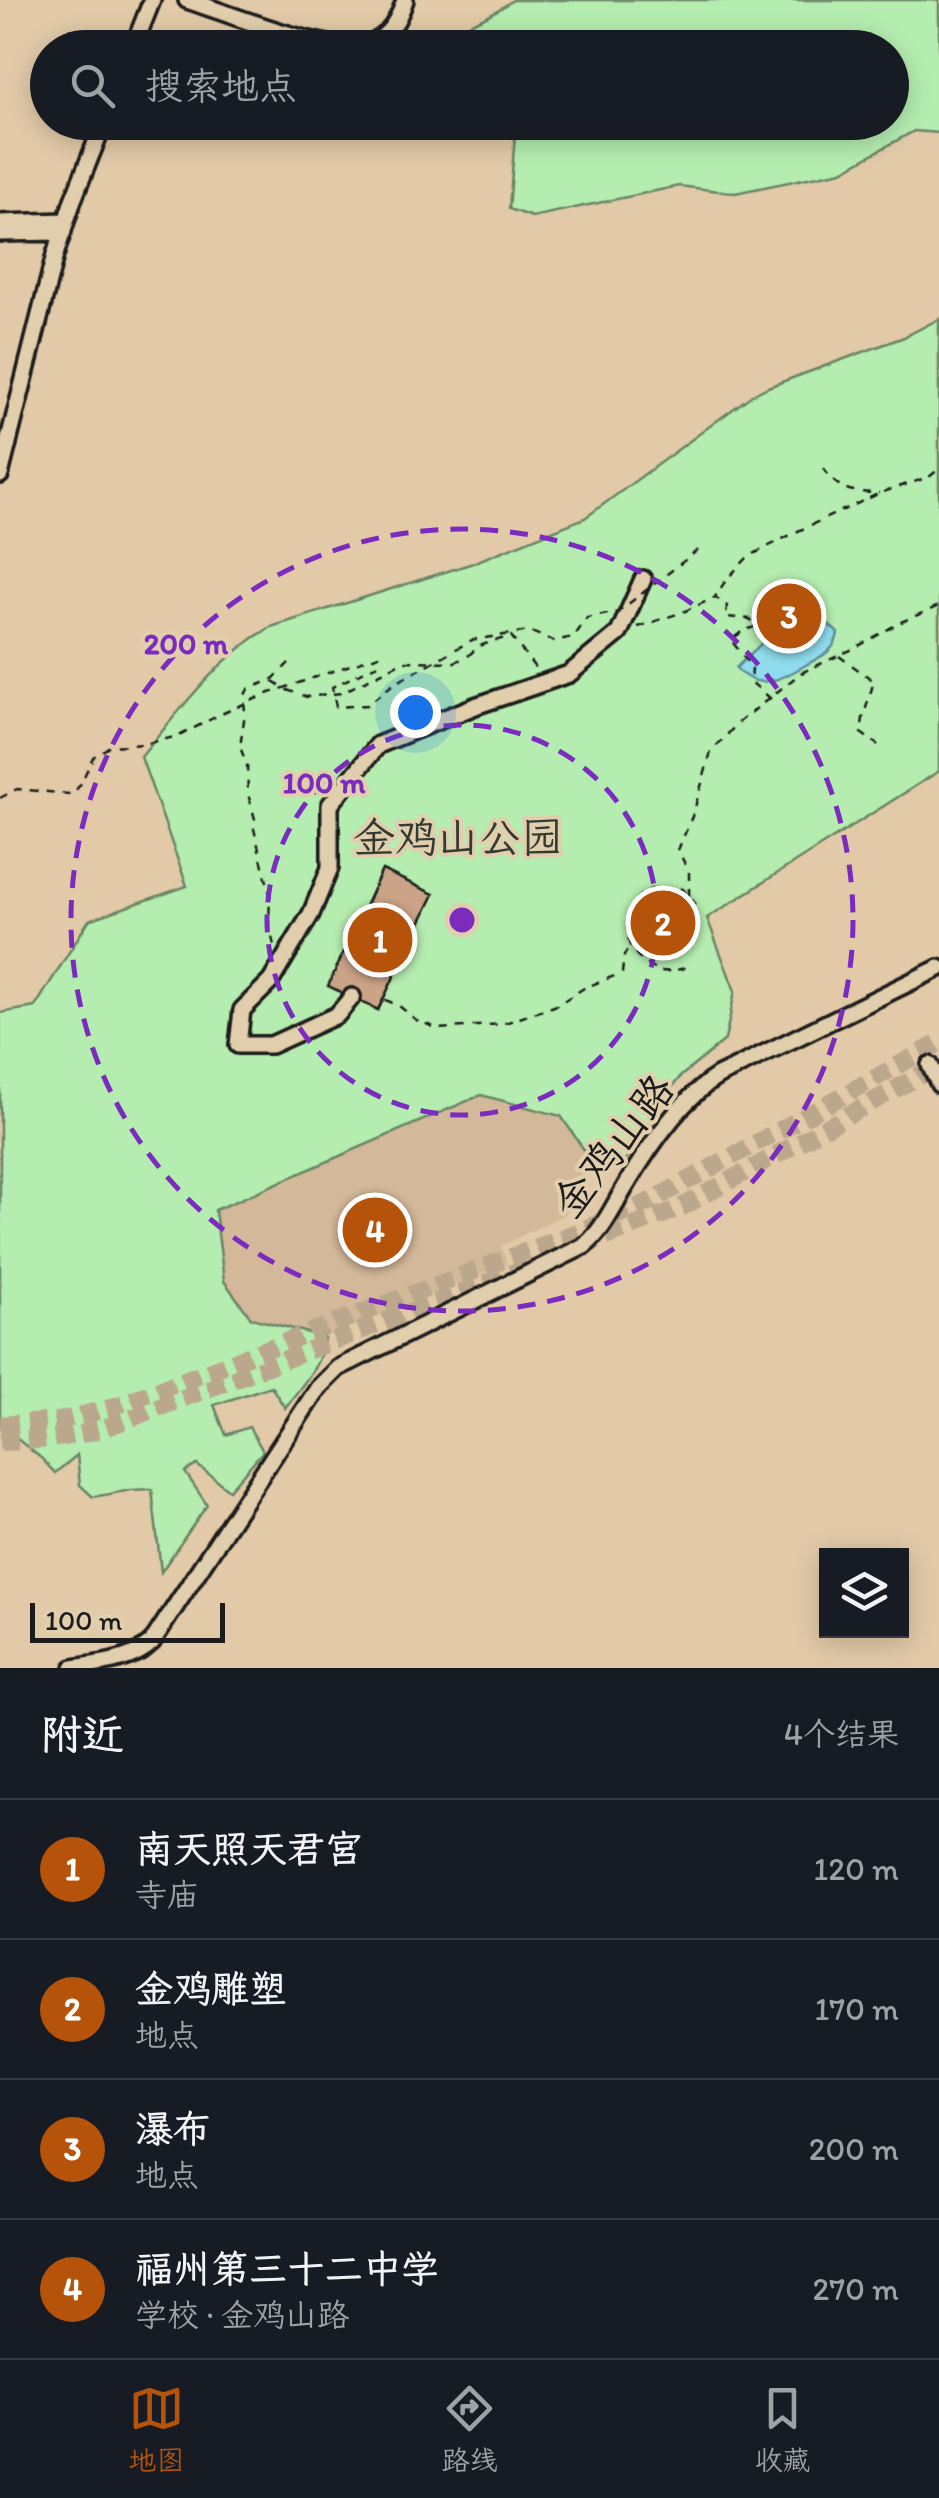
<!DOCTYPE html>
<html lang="zh">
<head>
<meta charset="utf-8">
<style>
  :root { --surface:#171b24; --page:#20242c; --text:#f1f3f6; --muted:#9ea1a6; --line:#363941; --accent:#b45309 }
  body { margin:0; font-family:Itim,"LXGW WenKai TC",sans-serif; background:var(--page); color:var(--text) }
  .controls { position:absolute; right:30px; bottom:30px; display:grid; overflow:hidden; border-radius:0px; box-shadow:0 5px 25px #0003 }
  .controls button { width:90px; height:90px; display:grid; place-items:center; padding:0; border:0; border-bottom:2px solid var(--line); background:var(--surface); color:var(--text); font:50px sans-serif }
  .scale { position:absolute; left:30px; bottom:25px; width:195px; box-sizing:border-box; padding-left:10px; border:5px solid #1c1c1c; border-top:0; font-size:28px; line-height:35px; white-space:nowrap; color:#1c1c1c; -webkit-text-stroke:8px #e1ceac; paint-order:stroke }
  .you { position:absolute; left:415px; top:712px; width:35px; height:35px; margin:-25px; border:8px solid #fff; border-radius:50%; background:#1a73e8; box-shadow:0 0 0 15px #1a73e833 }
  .badge { display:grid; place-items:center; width:65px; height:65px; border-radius:50%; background:var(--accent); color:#fff; font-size:32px; font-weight:700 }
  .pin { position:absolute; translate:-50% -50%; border:5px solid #fff; box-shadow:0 2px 10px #0006 }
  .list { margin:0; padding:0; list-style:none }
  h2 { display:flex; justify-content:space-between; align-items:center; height:130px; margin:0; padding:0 40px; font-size:42px }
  h2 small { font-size:32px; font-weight:400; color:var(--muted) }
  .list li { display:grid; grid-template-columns:65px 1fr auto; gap:30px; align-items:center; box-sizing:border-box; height:140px; padding:0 40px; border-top:2px solid var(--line) }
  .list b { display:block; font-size:38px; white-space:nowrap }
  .list p { margin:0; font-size:32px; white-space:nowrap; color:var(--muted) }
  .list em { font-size:32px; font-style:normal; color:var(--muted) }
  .icon { flex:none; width:55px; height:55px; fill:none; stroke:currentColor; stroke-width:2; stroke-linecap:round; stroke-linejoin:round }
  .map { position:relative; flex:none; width:939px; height:1668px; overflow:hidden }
  .search { position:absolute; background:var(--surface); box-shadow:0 5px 25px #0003; left:30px; right:30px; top:30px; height:110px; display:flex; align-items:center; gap:25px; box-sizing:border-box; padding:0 35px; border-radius:55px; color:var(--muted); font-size:38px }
  .sheet { height:690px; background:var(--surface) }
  nav { display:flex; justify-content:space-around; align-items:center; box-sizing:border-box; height:140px; border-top:2px solid var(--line); background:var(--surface); font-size:28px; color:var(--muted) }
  nav a { display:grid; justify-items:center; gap:5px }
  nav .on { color:var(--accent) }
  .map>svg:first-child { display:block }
  .built { fill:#d3b899 }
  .green { fill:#b5edb0; stroke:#688466; stroke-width:2.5 }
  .water { fill:#8edced; stroke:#608f99; stroke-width:2.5 }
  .building { fill:#cba487; stroke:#1c1c1c; stroke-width:2.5 }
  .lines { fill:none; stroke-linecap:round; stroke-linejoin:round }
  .major-tunnel { stroke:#baa78c; stroke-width:18; stroke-dasharray:18 9; stroke-linecap:butt }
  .minor-casing { stroke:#1c1c1c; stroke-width:22 }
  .path { stroke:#1c1c1c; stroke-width:2.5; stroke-dasharray:8 8; stroke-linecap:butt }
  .minor { stroke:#e1ceac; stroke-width:15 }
  .path-bridge { stroke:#1c1c1c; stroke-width:2.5; stroke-dasharray:8 8; stroke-linecap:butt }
  .ring { fill:none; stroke:#7b2cbf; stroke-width:5; stroke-dasharray:18 12 }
  .labels { text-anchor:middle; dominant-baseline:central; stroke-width:8; stroke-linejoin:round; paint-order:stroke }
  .park-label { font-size:42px; fill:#333b32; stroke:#e1ceac }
  .street-label { font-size:42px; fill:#1c1c1c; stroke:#e1ceac }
  .centre { fill:#7b2cbf; stroke:#e1ceac; stroke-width:5 }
  .ring-label { font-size:30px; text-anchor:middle; font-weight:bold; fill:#7b2cbf; stroke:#e1ceac; stroke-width:8; stroke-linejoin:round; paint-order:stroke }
</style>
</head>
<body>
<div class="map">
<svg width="939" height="1668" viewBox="0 0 939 1668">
  <rect width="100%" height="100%" fill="#e2caa8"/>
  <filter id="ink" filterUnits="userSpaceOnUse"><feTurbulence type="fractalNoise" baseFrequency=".01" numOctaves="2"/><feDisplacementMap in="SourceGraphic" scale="20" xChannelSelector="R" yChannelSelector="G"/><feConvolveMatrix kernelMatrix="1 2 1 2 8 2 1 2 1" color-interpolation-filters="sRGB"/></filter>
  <g filter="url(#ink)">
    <path class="built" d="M481,1095L561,1116L593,1163L565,1214L501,1246L507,1264L324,1337L252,1318L224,1281L214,1210Z"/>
    <path class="green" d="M513,0H939V133L914,131L842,171L735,193L679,186L532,217L509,209L516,123L892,122V48L389,47C434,36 476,27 513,0Z
      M939,319V771L707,918L735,991L725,1040L681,1076L666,1095L627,1158L614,1170L593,1163L561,1116L481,1095L215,1210L224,1281L251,1318L324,1337C324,1363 300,1387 285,1408L271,1386L214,1405L226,1435L249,1427L263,1451L229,1490L197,1465L185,1472L207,1505L161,1572L152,1489L131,1490L93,1497L80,1485L77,1455L55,1473L42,1459L0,1425V1013L35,1007L89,920L187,886L141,757C180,710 218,657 271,627L470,564L585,518L752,395L768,387L904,337Z"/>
    <path class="water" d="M782,590C797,595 806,611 817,622L827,623L838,633C835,653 819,657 804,666C780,680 757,692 736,668C751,652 770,640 777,618L771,607L776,596Z"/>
    <path class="building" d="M382,870L434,894L378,1010L328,986Z"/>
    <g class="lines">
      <path class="major-tunnel" d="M581,1247L682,1207L939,1065
        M0,1425L59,1421L107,1409L570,1235L645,1204L939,1043
        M0,1442C36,1441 70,1438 105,1428L533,1265"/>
      <defs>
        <path id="minor" d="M187,0C225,12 332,56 367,45C389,38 398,21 405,0
          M133,48L152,0
          M0,223L66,221
          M0,233L63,232
          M0,475L55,255L73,200L104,122
          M352,997L337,1015L271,1045H238L242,1010L271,981L311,914L330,868V805L378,745L475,706L569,674L619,633L643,579
          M930,1065L939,1084
          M73,1668C99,1664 133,1661 152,1642L318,1388L338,1368L584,1246C602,1232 612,1209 624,1189C646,1151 680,1099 718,1076L939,968"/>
      </defs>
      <use href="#minor" class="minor-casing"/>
      <path class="path" d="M823,468C839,492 852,492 879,493
        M638,627L683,612L714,598
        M839,656L874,681L863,718L861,733L878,745
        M273,681L287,690L307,697L341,693L404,661L455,662L468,656L479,646L511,636L536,669
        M771,699L751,682L752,668L731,640L743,631L757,626L750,619L726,617L727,606L715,597L726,580L748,557L798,531L880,493L929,477L939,469
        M689,896V872L678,850L693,814L711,752L738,723L801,673L855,648L901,622L939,606
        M274,945L269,925L270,894L254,829L255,819L248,794L247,765L240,747L245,713L244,697L248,689L272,680L290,662
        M685,968C677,970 668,972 661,971C651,969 634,955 630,945C624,929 629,902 643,893C654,886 670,888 683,889L698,907
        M362,1002L378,1010L383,999L398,1005L416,1020L439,1029L502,1024L557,1005L584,988L622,973L624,956L630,945"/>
      <use href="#minor" class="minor"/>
      <path class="path-bridge" d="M0,798L17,789L68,794L74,792L80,785L93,757L110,746L144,744L179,736L219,715L264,695L379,655L377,665L332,687L336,707L367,705L392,685L472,640L529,631L553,641L574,637L587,618L618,612L698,550"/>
    </g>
  </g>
  <g class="ring">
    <circle cx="462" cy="920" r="195"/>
    <circle cx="462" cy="920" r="391"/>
  </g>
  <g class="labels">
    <g class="park-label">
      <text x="458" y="837">金鸡山公园</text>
    </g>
    <g class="street-label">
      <text transform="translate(613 1146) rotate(-52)">金鸡山路</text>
    </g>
  </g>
  <circle cx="462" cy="920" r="15" class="centre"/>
  <g class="ring-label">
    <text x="186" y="654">200 m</text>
    <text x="324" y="793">100 m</text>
  </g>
</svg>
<div class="controls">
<button><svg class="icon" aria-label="layers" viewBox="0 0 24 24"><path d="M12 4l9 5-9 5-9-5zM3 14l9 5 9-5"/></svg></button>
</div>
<div class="scale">100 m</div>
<div class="you"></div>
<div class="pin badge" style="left:380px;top:940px">1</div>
<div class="pin badge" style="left:663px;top:923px">2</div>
<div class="pin badge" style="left:789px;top:616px">3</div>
<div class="pin badge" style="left:375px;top:1230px">4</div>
<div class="search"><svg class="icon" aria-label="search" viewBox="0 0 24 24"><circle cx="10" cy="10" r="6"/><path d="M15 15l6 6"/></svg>搜索地点</div>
</div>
<section class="sheet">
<h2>附近<small>4个结果</small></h2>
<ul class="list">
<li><span class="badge">1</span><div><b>南天照天君宫</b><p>寺庙</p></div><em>120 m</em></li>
<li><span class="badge">2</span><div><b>金鸡雕塑</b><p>地点</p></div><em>170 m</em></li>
<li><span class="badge">3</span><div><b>瀑布</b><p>地点</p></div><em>200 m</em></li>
<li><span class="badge">4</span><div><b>福州第三十二中学</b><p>学校 · 金鸡山路</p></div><em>270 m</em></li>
</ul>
</section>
<nav>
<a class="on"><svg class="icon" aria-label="map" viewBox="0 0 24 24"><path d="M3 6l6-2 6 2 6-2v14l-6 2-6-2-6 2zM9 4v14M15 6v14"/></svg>地图</a>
<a><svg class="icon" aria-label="directions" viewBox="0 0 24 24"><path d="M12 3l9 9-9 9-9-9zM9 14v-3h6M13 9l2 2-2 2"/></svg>路线</a>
<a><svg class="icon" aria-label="saved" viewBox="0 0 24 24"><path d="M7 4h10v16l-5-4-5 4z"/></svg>收藏</a>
</nav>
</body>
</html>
